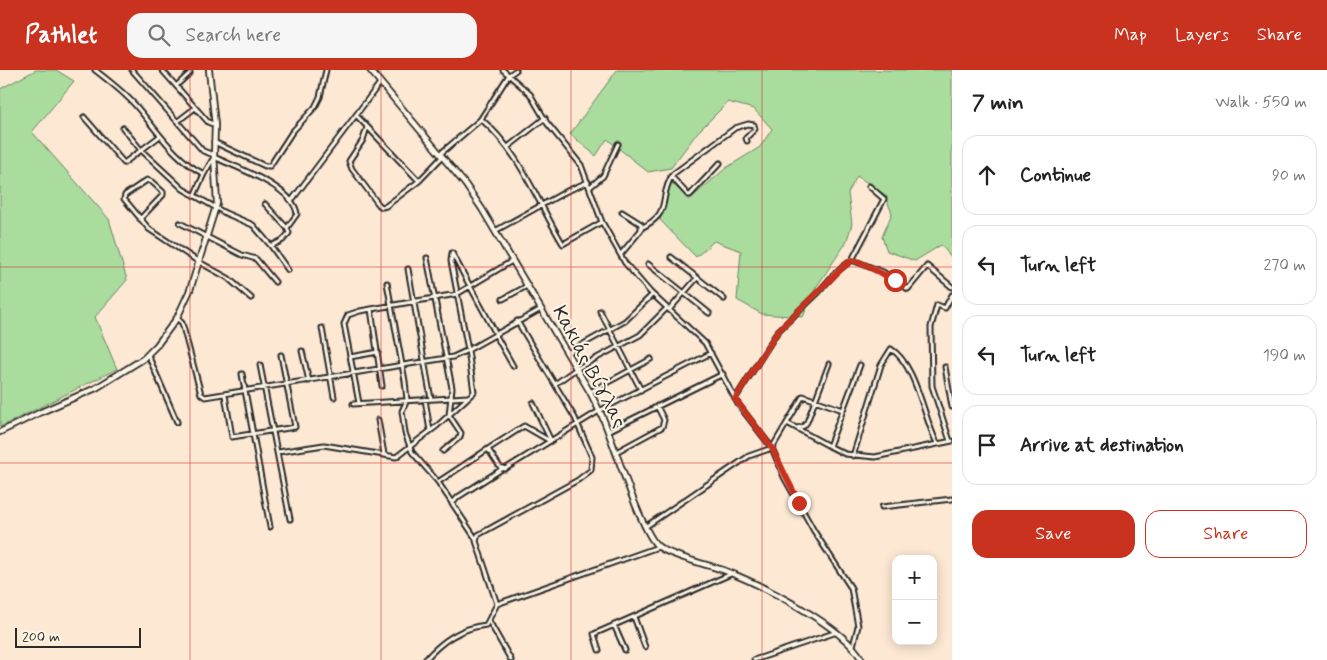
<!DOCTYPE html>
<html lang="en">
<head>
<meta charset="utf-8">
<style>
  :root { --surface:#fff; --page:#f6f6f6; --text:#222; --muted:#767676; --line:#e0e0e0; --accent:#c8321e }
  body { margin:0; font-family:Mynerve,sans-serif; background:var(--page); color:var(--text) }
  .controls { position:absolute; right:15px; bottom:15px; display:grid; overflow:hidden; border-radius:10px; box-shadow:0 2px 12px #0003 }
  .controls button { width:45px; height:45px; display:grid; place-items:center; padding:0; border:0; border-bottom:1px solid var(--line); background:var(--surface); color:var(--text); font:25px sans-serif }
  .scale { position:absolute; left:15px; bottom:12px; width:126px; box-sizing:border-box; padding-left:5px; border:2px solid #2b2b2b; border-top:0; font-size:14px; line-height:18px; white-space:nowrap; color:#2b2b2b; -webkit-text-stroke:4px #fcf5e5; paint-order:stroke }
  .stop { position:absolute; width:15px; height:15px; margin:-11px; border:4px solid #c8321e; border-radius:50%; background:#fff }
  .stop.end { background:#c8321e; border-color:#fff; box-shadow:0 1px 5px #0008 }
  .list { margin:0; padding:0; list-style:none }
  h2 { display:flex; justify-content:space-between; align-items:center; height:65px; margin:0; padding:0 20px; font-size:21px }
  h2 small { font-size:16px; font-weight:400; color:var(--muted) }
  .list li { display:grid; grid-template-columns:32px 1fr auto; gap:15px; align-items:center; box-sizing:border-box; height:80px; margin:0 10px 10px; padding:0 10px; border:1px solid var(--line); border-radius:15px }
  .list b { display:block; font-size:19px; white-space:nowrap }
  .list em { font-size:16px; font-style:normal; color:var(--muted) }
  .actions { display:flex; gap:10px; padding:15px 20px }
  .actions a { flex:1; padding:11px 0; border:1px solid var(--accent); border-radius:15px; text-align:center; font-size:18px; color:var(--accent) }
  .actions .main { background:var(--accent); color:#fff }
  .icon { flex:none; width:28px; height:28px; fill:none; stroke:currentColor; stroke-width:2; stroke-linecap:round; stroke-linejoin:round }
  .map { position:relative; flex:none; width:952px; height:590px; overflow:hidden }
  header { display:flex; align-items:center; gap:30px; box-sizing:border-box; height:70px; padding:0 25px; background:var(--accent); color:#fff }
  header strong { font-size:24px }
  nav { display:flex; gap:28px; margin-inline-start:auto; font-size:18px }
  .search { width:350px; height:45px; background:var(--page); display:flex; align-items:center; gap:12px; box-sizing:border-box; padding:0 18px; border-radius:15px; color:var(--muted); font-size:19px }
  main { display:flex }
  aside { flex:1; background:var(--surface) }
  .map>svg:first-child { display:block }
  .green { fill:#a9dc9d; stroke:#6a8464 }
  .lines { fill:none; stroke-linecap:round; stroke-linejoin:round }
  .street-casing { stroke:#2b2b2b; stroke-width:7 }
  .secondary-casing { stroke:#2b2b2b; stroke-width:8 }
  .street { stroke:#fcf5e5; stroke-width:3 }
  .secondary { stroke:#fcf5e5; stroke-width:4.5 }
  .route { stroke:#c8321e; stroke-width:6 }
  .grid { fill:none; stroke:#d62828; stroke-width:1; stroke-opacity:0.55 }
  .labels { text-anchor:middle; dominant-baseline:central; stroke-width:4; stroke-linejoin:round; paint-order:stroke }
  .street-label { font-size:20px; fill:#2b2b2b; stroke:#fcf5e5 }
</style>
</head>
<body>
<header>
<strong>Pathlet</strong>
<div class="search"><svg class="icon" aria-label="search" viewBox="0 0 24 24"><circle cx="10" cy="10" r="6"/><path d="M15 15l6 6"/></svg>Search here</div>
<nav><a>Map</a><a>Layers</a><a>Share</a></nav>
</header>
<main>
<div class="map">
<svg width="952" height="590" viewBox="0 0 952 590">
  <rect width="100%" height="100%" fill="#fce8d3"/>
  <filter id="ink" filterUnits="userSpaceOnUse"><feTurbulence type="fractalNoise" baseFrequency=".02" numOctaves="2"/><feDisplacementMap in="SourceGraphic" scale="10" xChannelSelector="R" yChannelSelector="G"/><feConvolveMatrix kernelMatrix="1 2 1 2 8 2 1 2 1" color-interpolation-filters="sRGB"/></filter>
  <g filter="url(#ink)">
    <path class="green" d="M36,0H56L74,11L32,62L109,149L127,210L95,247L117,299L0,357V19Z
      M617,0H952V188L941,175L915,191L887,181L882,167L892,143L884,124L857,106L848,123L852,154L846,173L815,219L803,247L762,244L737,230L741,181L714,171L696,187L660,150L670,111L689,130L726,98L760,77L772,59L754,39L728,32L697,63L671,98L648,102L607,69L596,86L570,64Z"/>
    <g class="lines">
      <defs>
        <path id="street" d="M95,0C109,11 124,22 136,36C157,60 175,90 204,104L214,87C237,98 294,117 297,144L287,158L265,134
          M132,0L203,81L214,85
          M162,0L208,52L215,55
          M503,0L530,24L547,53L581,95L602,152L625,193L650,222L705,273L738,334L772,378L784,407L814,461L851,518L858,556L853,576
          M176,16L190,3
          M356,45L419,111L442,87
          M84,47L124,93L160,66
          M481,49C521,83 536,130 563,174L602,152
          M178,51L195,38
          M367,57L363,70L349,91L352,99L379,135L382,137L386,136L419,111
          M123,58L141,80L183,119L225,143L253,155L271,176L283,170L289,163L287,158
          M214,72L265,96H270L292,62L315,37L320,27L326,0
          M508,77L545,48
          M440,84L480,50L509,5L516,0
          M671,106L688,125H690L720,93
          M869,116L884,129L852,190L883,202L908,219L927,196L952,217
          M590,117L603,106L618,74
          M194,126L204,104
          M292,130L380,13
          M140,149L163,125V122L152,112L147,110L125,125L124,129L125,130L149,159L199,192L228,208L251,228
          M180,153L242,185L256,189L275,212
          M641,158C674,142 657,128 673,104L735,58L748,54L754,55L755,59L746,68L747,71
          M495,161L567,121L588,112
          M271,176L288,200
          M621,184L641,160V154L622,142
          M671,187L724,229
          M427,188L452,318L449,345L461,363L460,367L443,381
          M648,194L709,243
          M408,199L431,329
          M387,213L405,311L407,330L402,341L405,363L412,382L438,412
          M503,229L527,216
          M371,239L382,316
          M669,240L697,208
          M600,241L641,320
          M177,248L182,253L201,324L205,327L453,287L468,280L451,191L452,183L496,264
          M322,258L334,327
          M495,264L513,296
          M302,281L309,311
          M567,283L625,251L652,225
          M148,285L177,352
          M350,287L378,282
          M260,295L290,449
          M945,297L952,337
          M242,304L270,457
          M555,314L576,299L640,265L667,238
          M590,322L651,289
          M225,325L232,367L295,357L281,285
          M425,329L430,361
          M735,329L778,261L818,223L835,203L852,190
          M359,333L344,254L348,245L360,241L457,224L512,191
          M533,333L551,371
          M353,334L468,327
          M843,340L860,295
          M378,350L384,384
          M797,358L804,356L807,352L829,294
          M608,361L723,304
          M550,371L524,356L488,379L500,397L505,399L599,341L711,283
          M950,371L932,316L931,257L937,235L945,238L952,225
          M829,376L845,384L875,387L952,371
          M278,382L324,375L396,387L437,356L474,322L468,280L541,239
          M616,382L662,357L664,350L657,336
          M853,386L881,295L891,279C916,294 924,349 937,373
          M452,434L458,427L502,399
          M882,437L952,429
          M645,457L749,386L772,378L803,326L843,340L829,376L787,353
          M476,469L438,412L488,379
          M497,534L658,477
          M634,547L645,577
          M489,551L511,590
          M614,555L625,580
          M599,580L594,564L731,504
          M425,590C442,571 460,558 486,555L497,534L476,471L478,465L578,410L591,400L592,387L575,348L517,251
          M754,590L837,562"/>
        <path id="secondary" d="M370,0L465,114L482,139L590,322C594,330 598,338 602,346C613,370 642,466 659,477C673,487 706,494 723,500C760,514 844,556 862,590
          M0,362L41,342L96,318L143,289L157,275L177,248L190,220L217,133L214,85L215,55L209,0"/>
      </defs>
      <use href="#street" class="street-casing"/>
      <use href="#secondary" class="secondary-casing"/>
      <use href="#street" class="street"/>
      <use href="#secondary" class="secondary"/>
    </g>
  </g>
  <g class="lines" filter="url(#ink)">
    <path class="route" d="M799,433L772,378L735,329L778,261L844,196L852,190L859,192L895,210"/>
  </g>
  <path class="grid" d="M190,0V590M381,0V590M571,0V590M762,0V590M0,197H952M0,393H952"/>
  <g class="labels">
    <g class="street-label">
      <text transform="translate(589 297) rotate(62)">Κακιάς Βίγλας</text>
    </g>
  </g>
</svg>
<div class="controls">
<button>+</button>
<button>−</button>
</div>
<div class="scale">200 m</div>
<div class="stop" style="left:895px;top:210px"></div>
<div class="stop end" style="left:799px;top:433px"></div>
</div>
<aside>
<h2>7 min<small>Walk · 550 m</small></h2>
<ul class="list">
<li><svg class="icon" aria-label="ahead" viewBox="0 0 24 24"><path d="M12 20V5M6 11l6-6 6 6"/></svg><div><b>Continue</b></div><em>90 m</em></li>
<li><svg class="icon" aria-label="left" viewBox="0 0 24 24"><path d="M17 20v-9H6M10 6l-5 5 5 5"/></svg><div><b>Turn left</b></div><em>270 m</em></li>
<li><svg class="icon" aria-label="left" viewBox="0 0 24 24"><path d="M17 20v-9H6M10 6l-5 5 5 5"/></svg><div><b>Turn left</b></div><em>190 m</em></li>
<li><svg class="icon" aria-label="arrive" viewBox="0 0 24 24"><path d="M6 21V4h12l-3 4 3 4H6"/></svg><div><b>Arrive at destination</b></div></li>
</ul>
<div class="actions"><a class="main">Save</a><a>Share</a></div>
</aside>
</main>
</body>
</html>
